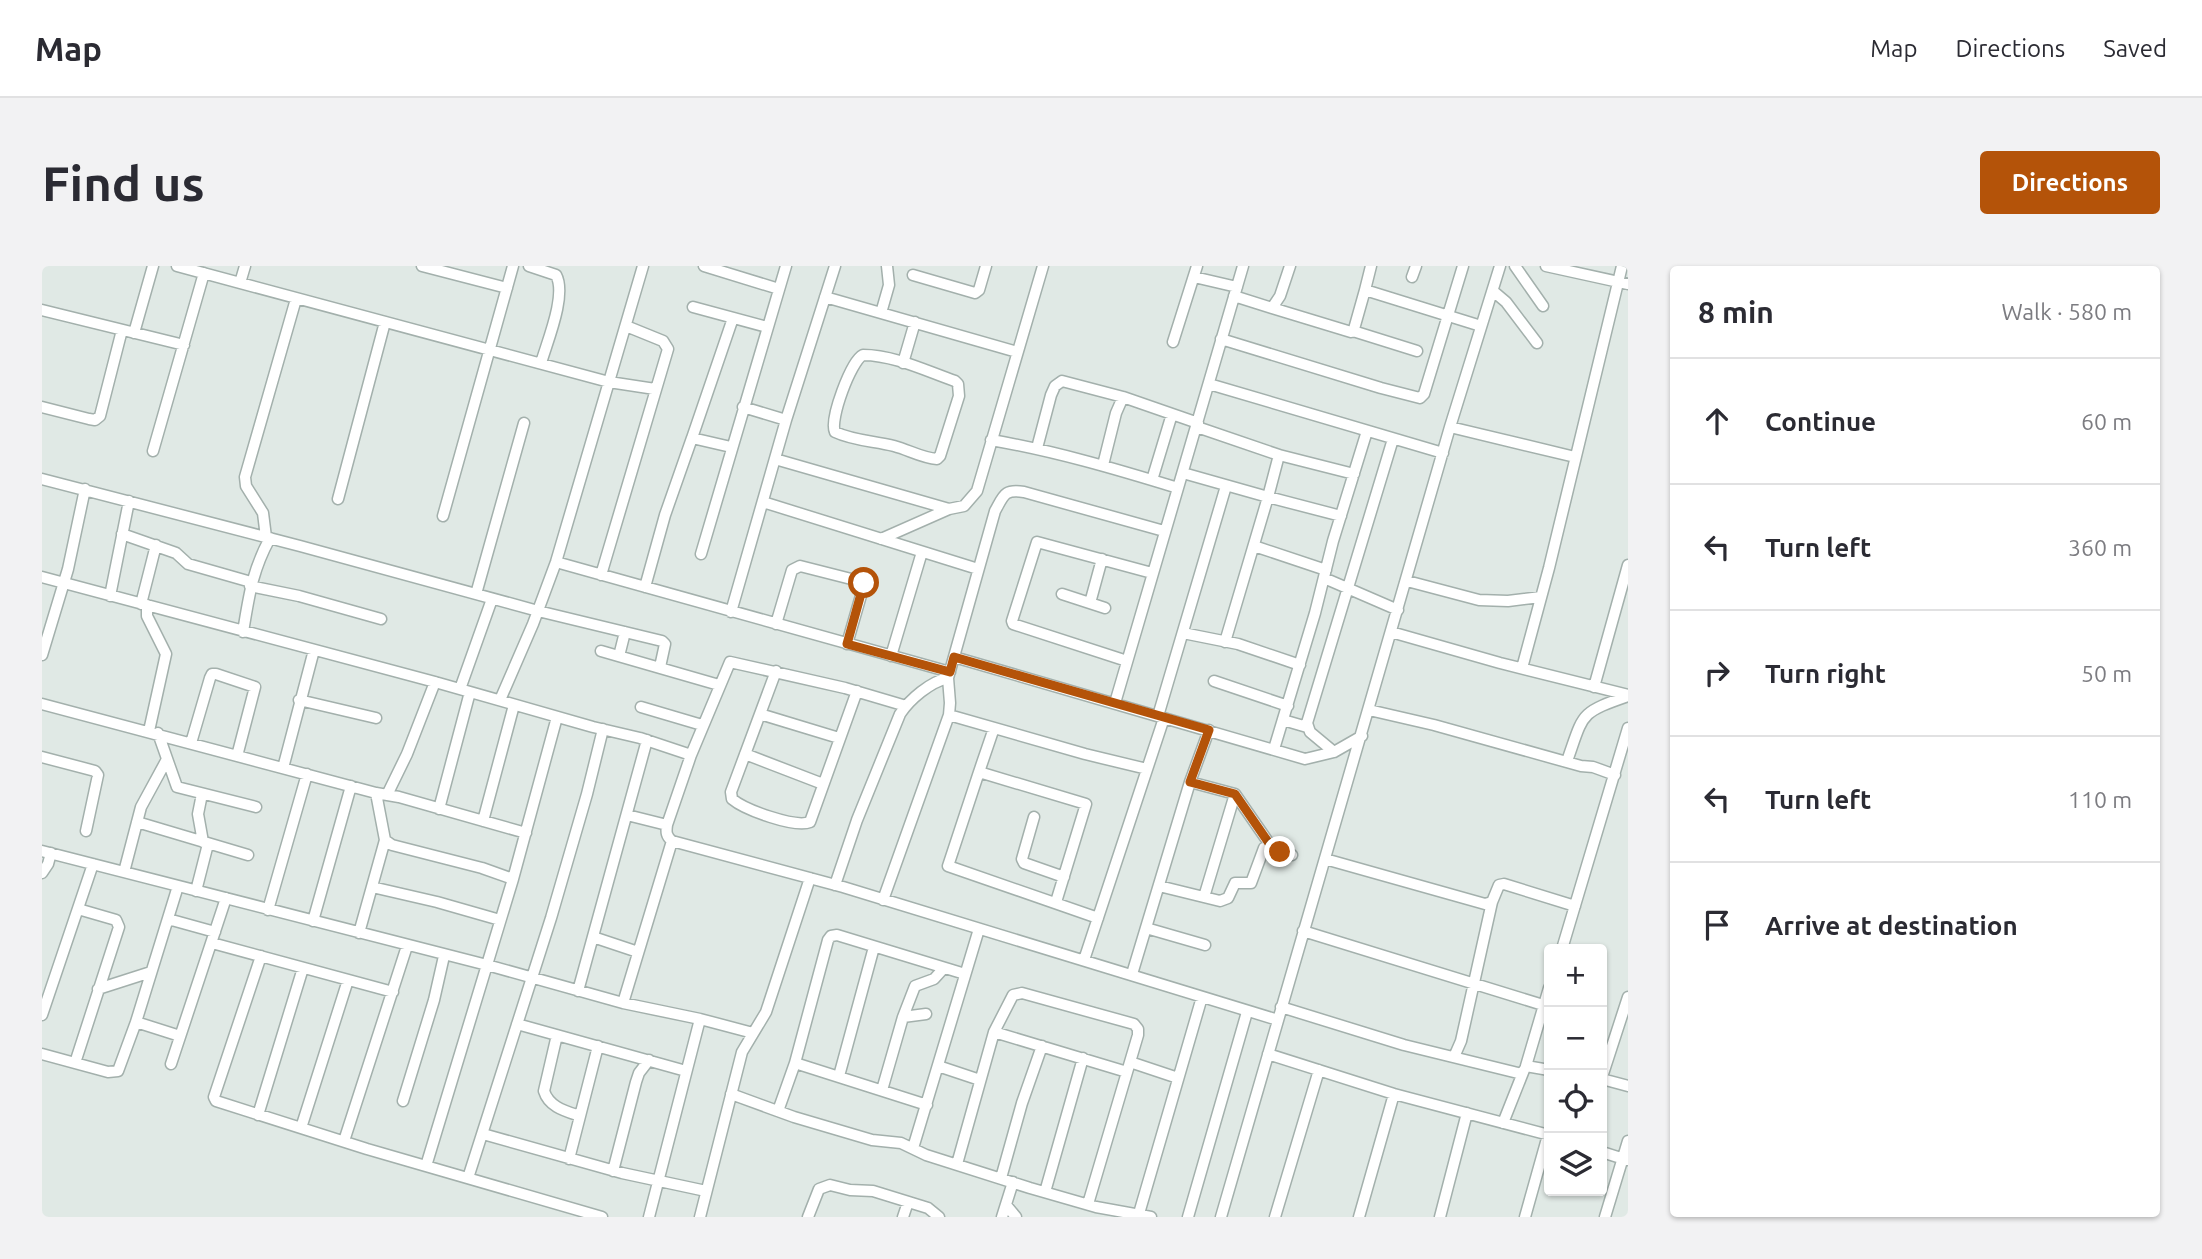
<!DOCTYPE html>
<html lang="en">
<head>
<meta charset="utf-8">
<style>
  :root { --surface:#fff; --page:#f2f2f3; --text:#2b2b33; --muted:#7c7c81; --line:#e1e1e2; --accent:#b45309 }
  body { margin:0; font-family:Ubuntu,sans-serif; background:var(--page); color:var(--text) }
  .controls { position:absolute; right:21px; bottom:21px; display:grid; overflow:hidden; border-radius:7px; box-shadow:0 2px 5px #0004 }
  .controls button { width:63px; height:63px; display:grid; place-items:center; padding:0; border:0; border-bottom:2px solid var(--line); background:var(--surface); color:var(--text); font:35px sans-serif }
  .stop { position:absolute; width:21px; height:21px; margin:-16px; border:5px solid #b45309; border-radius:50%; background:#fff }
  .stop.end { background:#b45309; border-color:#fff; box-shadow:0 2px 7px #0008 }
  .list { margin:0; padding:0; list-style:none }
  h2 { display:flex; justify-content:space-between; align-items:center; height:91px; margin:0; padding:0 28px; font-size:30px }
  h2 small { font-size:23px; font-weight:400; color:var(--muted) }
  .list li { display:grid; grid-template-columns:46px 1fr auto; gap:21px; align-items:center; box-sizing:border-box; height:126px; padding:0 28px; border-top:2px solid var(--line) }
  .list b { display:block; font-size:26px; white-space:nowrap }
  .list em { font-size:23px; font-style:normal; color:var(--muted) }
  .icon { flex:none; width:38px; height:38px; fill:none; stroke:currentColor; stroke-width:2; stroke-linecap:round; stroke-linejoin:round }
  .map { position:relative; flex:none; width:1586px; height:951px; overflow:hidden; border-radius:7px }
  header { display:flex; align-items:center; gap:42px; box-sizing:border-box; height:98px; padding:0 35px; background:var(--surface); border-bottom:2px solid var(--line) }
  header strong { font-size:33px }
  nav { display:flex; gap:38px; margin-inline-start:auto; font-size:24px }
  .intro { display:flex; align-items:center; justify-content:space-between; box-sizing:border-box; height:168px; padding:0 42px }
  h1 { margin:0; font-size:49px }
  .button { padding:18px 32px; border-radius:7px; background:var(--accent); color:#fff; font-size:24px; font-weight:700 }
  main { display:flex; gap:42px; padding:0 42px }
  aside { flex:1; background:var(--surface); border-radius:7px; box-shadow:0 2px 5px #0004 }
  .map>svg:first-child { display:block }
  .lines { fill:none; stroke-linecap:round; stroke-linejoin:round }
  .minor-casing { stroke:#a3b0ac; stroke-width:13 }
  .minor { stroke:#fff; stroke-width:10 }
  .route { stroke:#b45309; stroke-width:9 }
</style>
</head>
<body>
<header>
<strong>Map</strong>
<nav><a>Map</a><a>Directions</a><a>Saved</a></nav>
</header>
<div class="intro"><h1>Find us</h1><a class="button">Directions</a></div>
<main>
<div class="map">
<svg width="1586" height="951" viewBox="0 0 1586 951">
  <rect width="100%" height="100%" fill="#e0e9e5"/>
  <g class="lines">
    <defs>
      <path id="minor" d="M135,0L567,116L613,123
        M380,0L465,22
        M487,0L514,9C525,29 505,76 499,97
        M662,0L737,23
        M1473,0L1501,40
        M1504,0L1586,18
        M871,9L933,27L937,24L944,0
        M1152,11L1195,21
        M1370,11L1374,0
        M198,17L203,0
        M1323,24L1329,0
        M1451,25L1464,36L1495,77
        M1192,30L1230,42L1238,30L1248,0
        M783,31L975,86
        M651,41L725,61
        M1230,42L1309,66L1312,63L1323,24L1439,60
        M0,44L142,79
        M839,47L847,19L845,0
        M1311,65L1375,85
        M92,67L111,0
        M1179,73L1339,122L1378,132L1382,128L1421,0
        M1131,76L1155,0
        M821,89C852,89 884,105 913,115L916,118L917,130L898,190L895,193C880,192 867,184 852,180C833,175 812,175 793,166C787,154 809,95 821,89Z
        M861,97L873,56
        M1167,118L1401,187
        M0,141L47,153L53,154L58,150L80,64
        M701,141L744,154
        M1155,161L1237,189
        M1408,161L1533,191
        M650,172L691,52
        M949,174C1013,185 1074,203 1136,222
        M995,182L1009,129L1013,120L1020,115L1081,131L1156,157
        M111,185L162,7
        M733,193L907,243L922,240L935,225L1001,0
        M1061,199L1074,147L1081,131
        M1141,207L1226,231L1237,189L1312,208
        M0,213L258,280L496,345L620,375L623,378L618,401
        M1110,214L1130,148
        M296,233L343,56
        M721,236L936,303
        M401,250L471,0
        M80,268L134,287L146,298L209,316
        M224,271L221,247L204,220L203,211L254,33
        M839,273L907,243
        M1212,280L1284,304
        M659,288L744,0
        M514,296L908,406
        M559,309L626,83L621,75L584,60
        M0,311L393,416L551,461L598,472L649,489
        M1282,312L1356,344
        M1365,315L1437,334L1466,335L1499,331
        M208,320L257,330L339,353
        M603,321L623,249L650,172L689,181
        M434,328L482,157
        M1020,328L1063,342
        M68,330L87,235
        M1048,337L1060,293
        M99,338L114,279
        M105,339V350L124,388L107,465
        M689,346L744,154L793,0
        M734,358L750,304L758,300L821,316L822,319L805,378
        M201,366C207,330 210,305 228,272
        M1349,366L1458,397L1586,429
        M1141,367L1196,378L1258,399
        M1183,376L1226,231L1299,250
        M559,385L677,419
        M0,389L26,303L43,223
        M577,390L583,366
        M849,390L880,286
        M912,391L1263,493L1292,486L1320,470
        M1085,395L971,358L970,355L995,276L1110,307
        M1480,402L1507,302L1580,0
        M734,405L689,526L690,533C703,544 753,562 768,556L815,425
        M1172,415L1246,440
        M1552,421L1586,299
        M418,423L450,333
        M257,434L334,452
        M458,434L491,358L514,296L601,0
        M1073,437L1201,0
        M0,438L334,527L357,531L484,567
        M864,440L803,422L688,396L649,489L625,559C624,566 624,570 630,575L801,621L1236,754
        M599,441L660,459
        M1327,444L1392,459L1539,500L1551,501L1573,509
        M718,448L797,472
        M907,449L1043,488L1105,503
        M1116,450L1184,220
        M1241,454L1265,461
        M952,462L937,506L1044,538L1014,636
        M116,467L135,521L214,541
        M149,477L168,412L170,408H174L213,421L195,490
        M1232,483L1273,347L1291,275L1325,165
        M1292,486L1268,466L1265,457L1351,173
        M703,488L781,518
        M0,491L53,505L56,509L44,565
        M1525,495C1542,447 1537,447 1586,430
        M241,502L272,384
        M937,506L906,600L1056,652
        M1148,516L1193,528L1231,583
        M334,527L343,574L350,579L440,602L471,613
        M160,528L156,548L161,576
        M345,529L365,488L393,416
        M397,543L428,426
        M585,549L625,559
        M992,551L980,593L982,597L1022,611
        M441,555L472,439
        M95,556L206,589
        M0,585L445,699L581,737L658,753L711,767
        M1283,593L1443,638L1450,636L1457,619L1462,618L1533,640
        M82,606L99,541L124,495
        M0,607L6,598L9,587
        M793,619L815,554L858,448C868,433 888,416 906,412
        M1117,620L1178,635L1186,632L1193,617H1209L1222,582L1250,589
        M330,621L395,636L458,654
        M154,625L166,578
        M1162,631L1193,528
        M841,634L907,449L908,437L906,412L953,245C962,229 962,223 982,226L1122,265
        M226,644L265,508
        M126,653L173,666
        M271,655L309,520
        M1104,662L1163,679
        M1261,665L1501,739
        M317,667L343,574
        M551,671L596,686
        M170,677L351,726
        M1520,683L1586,462
        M219,690L172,831L174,835L325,883L560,951
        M1042,694L1122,452
        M1090,708L1148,516L1167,464
        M1507,722L1484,800L1507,804
        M56,723L109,706
        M536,725L605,474
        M581,737L630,575
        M1239,741L1362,779L1480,808
        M0,749L51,598
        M861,751L873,720L892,713L902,702
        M94,756L138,770
        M475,758L644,805
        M952,766L1085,806
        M515,769L502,825C507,841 523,845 538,850
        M0,788L66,806L76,805L94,756L136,620
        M1226,788L1352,828L1507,869
        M1412,791L1419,775L1450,636
        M1088,796L1136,812
        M33,797L77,661L74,654L36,643
        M753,797L786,674L789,670L795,669L923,708
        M129,798L184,632
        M896,800L938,814
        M797,810L832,681
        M1560,811L1586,731
        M1560,813L1586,820
        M840,824L861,751L884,748
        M689,828L752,851L830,874L859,877L884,889L988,922L1054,941L1109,951
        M361,835L392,734L402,690
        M736,845L753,797L885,839
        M216,849L261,702
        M1461,857L1482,804
        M259,862L306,714
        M441,868L580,907L664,925
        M302,875L365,680
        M871,882L937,663
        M1560,886L1585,894
        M527,893L556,780
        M915,898L952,766L971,729L980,727L1092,758L1096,763V769L1046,938
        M384,900L471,613L515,451
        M571,905L594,816L597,807L607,794
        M426,912L509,652L545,528L561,463
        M959,912L980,837L1000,780
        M1003,926L1041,792
        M964,939L974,951
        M607,951L658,753
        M658,951L700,786L724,746L768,612
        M766,951L777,923L788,919L808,924L831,925L886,942L897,951
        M861,951L866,936
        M960,951L971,916
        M1096,951L1160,731
        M1146,951L1205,746
        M1179,951L1408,161L1458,0
        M1233,951L1277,804
        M1317,951L1352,828
        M1398,951L1425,847
        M1483,951L1506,869
        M1563,951L1586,875"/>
    </defs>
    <use href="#minor" class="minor-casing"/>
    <use href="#minor" class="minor"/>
  </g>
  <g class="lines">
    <path class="route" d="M822,317L805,378L908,406L912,391L1167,464L1148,516L1193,528L1231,583L1238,586"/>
  </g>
</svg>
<div class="controls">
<button>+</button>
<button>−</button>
<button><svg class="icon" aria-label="locate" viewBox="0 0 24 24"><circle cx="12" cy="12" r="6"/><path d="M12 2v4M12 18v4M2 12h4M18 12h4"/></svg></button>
<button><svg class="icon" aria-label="layers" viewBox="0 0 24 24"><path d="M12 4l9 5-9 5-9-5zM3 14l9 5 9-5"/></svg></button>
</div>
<div class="stop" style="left:822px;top:317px"></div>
<div class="stop end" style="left:1238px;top:586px"></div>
</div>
<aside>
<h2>8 min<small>Walk · 580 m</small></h2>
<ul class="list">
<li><svg class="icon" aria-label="ahead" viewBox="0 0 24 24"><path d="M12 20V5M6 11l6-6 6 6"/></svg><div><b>Continue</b></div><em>60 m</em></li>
<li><svg class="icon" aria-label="left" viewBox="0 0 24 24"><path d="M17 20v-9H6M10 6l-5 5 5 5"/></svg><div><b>Turn left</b></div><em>360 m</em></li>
<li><svg class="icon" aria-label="right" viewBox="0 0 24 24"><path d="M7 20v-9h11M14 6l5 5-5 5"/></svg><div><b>Turn right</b></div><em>50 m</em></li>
<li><svg class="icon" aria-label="left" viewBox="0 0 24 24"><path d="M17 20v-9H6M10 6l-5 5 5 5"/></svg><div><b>Turn left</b></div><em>110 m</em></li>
<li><svg class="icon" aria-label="arrive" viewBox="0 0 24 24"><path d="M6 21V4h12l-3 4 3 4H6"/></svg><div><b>Arrive at destination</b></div></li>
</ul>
</aside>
</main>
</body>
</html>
